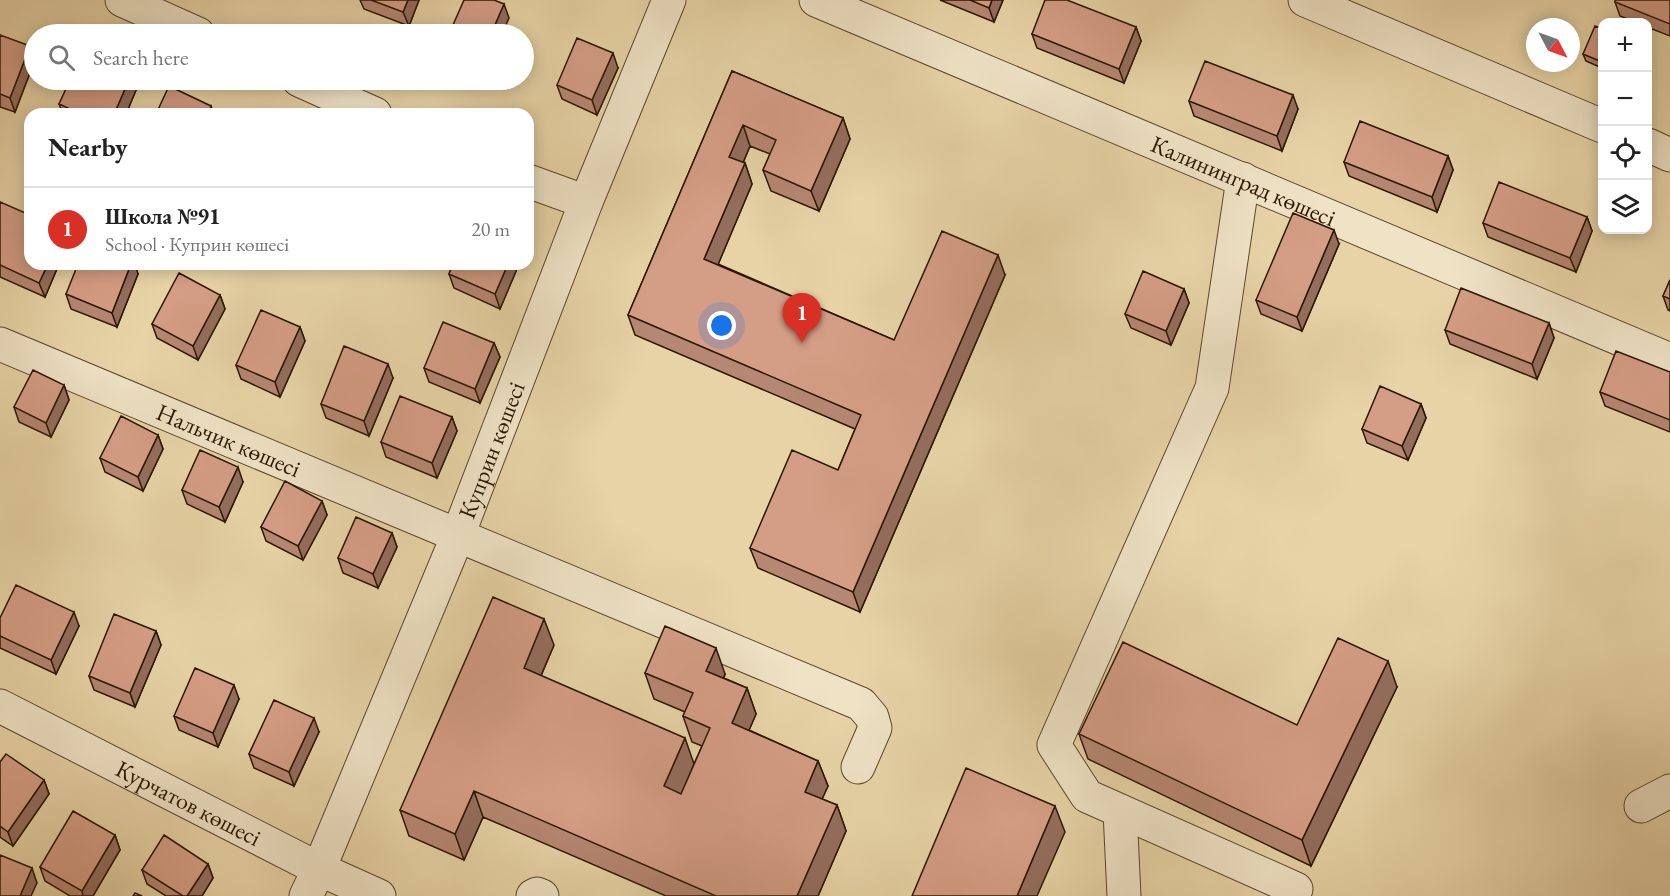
<!DOCTYPE html>
<html lang="en">
<head>
<meta charset="utf-8">
<style>
  :root { --surface:#fff; --page:#f6f6f6; --text:#222; --muted:#767676; --line:#e0e0e0; --accent:#d93025 }
  body { margin:0; font-family:"EB Garamond",serif; background:var(--page); color:var(--text) }
  .controls { position:absolute; right:18px; top:18px; display:grid; overflow:hidden; border-radius:12px; box-shadow:0 3px 15px #0003 }
  .controls button { width:54px; height:54px; display:grid; place-items:center; padding:0; border:0; border-bottom:2px solid var(--line); background:var(--surface); color:var(--text); font:30px sans-serif }
  .compass { position:absolute; left:1526px; top:18px; width:54px; height:54px; border-radius:50%; background:var(--surface); box-shadow:0 3px 15px #0003; rotate:131deg }
  .you { position:absolute; left:722px; top:326px; width:21px; height:21px; margin:-15px; border:4px solid #fff; border-radius:50%; background:#1a73e8; box-shadow:0 0 0 9px #1a73e833 }
  .badge { display:grid; place-items:center; width:39px; height:39px; border-radius:50%; background:var(--accent); color:#fff; font-size:20px; font-weight:700 }
  .pin { position:absolute; translate:-50% -50px; filter:drop-shadow(0 2px 3px #0008) }
  .pin::after { content:''; position:absolute; top:32px; width:21px; height:18px; background:inherit; clip-path:polygon(0 0,100% 0,50% 100%) }
  .list { margin:0; padding:0; list-style:none }
  h2 { display:flex; justify-content:space-between; align-items:center; height:78px; margin:0; padding:0 24px; font-size:26px }
  h2 small { font-size:20px; font-weight:400; color:var(--muted) }
  .list li { display:grid; grid-template-columns:39px 1fr auto; gap:18px; align-items:center; box-sizing:border-box; height:84px; padding:0 24px; border-top:2px solid var(--line) }
  .list b { display:block; font-size:22px; white-space:nowrap }
  .list p { margin:0; font-size:20px; white-space:nowrap; color:var(--muted) }
  .list em { font-size:20px; font-style:normal; color:var(--muted) }
  .icon { flex:none; width:33px; height:33px; fill:none; stroke:currentColor; stroke-width:2; stroke-linecap:round; stroke-linejoin:round }
  .map { position:relative; flex:none; width:1670px; height:896px; overflow:hidden }
  .search { position:absolute; background:var(--surface); box-shadow:0 3px 15px #0003; left:24px; top:24px; width:510px; height:66px; display:flex; align-items:center; gap:15px; box-sizing:border-box; padding:0 21px; border-radius:33px; color:var(--muted); font-size:22px }
  .panel { position:absolute; background:var(--surface); box-shadow:0 3px 15px #0003; left:24px; top:108px; width:510px; height:162px; border-radius:18px }
  .map>svg:first-child { display:block }
  .lines { fill:none; stroke-linecap:round; stroke-linejoin:round }
  .minor-casing { stroke:#5a462b; stroke-width:35 }
  .minor { stroke:#efe2c5; stroke-width:33 }
  .wall { fill:#b68772; stroke:#2b1702; stroke-width:1.5 }
  .shaded-wall { fill:#946e5d; stroke:#2b1702; stroke-width:1.5 }
  .building { fill:#d49d85; stroke:#2b1702; stroke-width:1.5 }
  .labels { text-anchor:middle; dominant-baseline:central; stroke-width:4.5; stroke-linejoin:round; paint-order:stroke }
  .street-label { font-size:24px; fill:#2b1702; stroke:#efe2c5 }
</style>
</head>
<body>
<div class="map">
<svg width="1670" height="896" viewBox="0 0 1670 896">
  <rect width="100%" height="100%" fill="#e7d3a6"/>
  <filter id="stains"><feTurbulence type="fractalNoise" baseFrequency=".00333" numOctaves="4"/><feColorMatrix values="0 0 0 0 .2 0 0 0 0 .09 0 0 0 0 .02 0 0 0 .5 -.17"/></filter>
  <radialGradient id="worn" r=".72"><stop offset=".6" stop-color="#630" stop-opacity="0"/><stop offset="1" stop-color="#630" stop-opacity=".3"/></radialGradient>
  <g class="lines">
    <defs>
      <g id="minor">
        <path d="M122,0L198,34"/>
        <path id="s1" d="M816,0L1670,360"/>
        <path d="M1305,0L1602,126"/>
        <path d="M299,80L375,114"/>
        <path d="M1648,145L1670,155"/>
        <path d="M1243,179L1212,388L1054,745L1087,796L1296,889"/>
        <path d="M528,181L586,202"/>
        <path id="s2" d="M0,344L861,704L872,717L875,728L858,767"/>
        <path id="s3" d="M0,706L319,869L379,896"/>
        <path d="M1641,806L1670,791"/>
        <path d="M1120,811L1124,896"/>
        <path id="s4" d="M306,896L319,869L458,535L586,202L669,0"/>
        <path d="M533,896L537,894L542,896"/>
      </g>
    </defs>
    <use href="#minor" class="minor-casing"/>
    <use href="#minor" class="minor"/>
  </g>
  <path class="wall" d="M360,0H419L409,26L364,9Z
    M940,0H1003L994,22Z
    M1670,0V36L1647,27V22H1635L1620,16L1615,2Z
    M1136,27L1141,41L1124,83L1037,48L1032,34Z
    M1602,29V68L1586,61L1583,54Z
    M0,35L34,59V62L15,112L0,107Z
    M618,68L597,115L562,99L557,85Z
    M732,71L843,118L850,139L819,211L771,191L763,170L770,154L750,146L743,163H745L752,184L718,264L894,340L1005,275L860,612L758,568L750,548L838,470L855,429L635,335L628,315Z
    M139,83L126,114H63L59,104Z
    M1189,101L1298,109L1282,151L1194,116Z
    M1448,156L1453,170L1437,212L1349,176L1344,162Z
    M0,202L59,264L45,297L0,277Z
    M1587,217L1592,231L1576,272L1488,237L1483,223Z
    M1339,244L1302,331L1261,314L1256,300Z
    M453,264H519L500,309L454,288L449,274Z
    M138,274L117,327L71,309L66,294Z
    M1670,280V311L1668,310L1663,296Z
    M1184,289L1189,303L1171,345L1131,328L1125,314Z
    M220,295L225,309L198,360L157,338L152,324Z
    M1549,323L1554,338L1537,379L1450,344L1445,330Z
    M300,327L305,341L280,397L241,379L236,365Z
    M494,343L500,357L480,403L429,382L424,368Z
    M1670,372V432L1605,406L1600,392Z
    M393,378L369,436L326,418L321,404Z
    M64,385L69,400L51,437L19,422L14,407Z
    M1421,404L1426,418L1408,460L1367,443L1362,429Z
    M452,417L457,431L437,478L386,457L381,442Z
    M158,435L163,449L143,491L105,472L100,458Z
    M243,482L225,522L187,504L182,490Z
    M322,501L327,515L303,560L266,541L261,527Z
    M392,533L397,547L378,588L343,573L338,558Z
    M0,618L79,626L56,674L0,648Z
    M156,631L161,645L135,707L94,690L89,676Z
    M554,645L541,676L694,764L702,746L692,742L683,716L685,712L654,699L645,673L725,674L724,678L747,688L756,714L749,730L818,761L828,786L822,799L837,805L846,831L818,896H666L483,817L464,860L409,836L400,810Z
    M1397,687L1311,866L1088,759L1079,734L1297,725Z
    M239,699L218,747L179,730L174,716Z
    M319,732L294,786L254,768L249,754Z
    M0,762L44,780L49,794L13,846L0,837Z
    M115,835L120,850L93,896H70L45,881L40,867Z
    M208,864L213,878L202,896H166L147,884L142,870Z"/>
  <path class="shaded-wall" d="M408,0H419L409,26L403,12Z
    M992,0H1003L994,22L989,8Z
    M504,4L509,18L502,34H491Z
    M1136,27L1141,41L1124,83L1119,69Z
    M30,46L34,59V62L15,112L10,98Z
    M613,53L618,68L597,115L592,100Z
    M129,80H138L139,83L126,114H114Z
    M1293,95L1298,109L1282,151L1277,136Z
    M211,106L214,114H208Z
    M843,118L850,139L819,211L811,191Z
    M743,125L750,146L737,177L729,157Z
    M1448,156L1453,170L1437,212L1432,197Z
    M745,163L752,184L712,279L704,259Z
    M1587,217L1592,231L1576,272L1570,258Z
    M1334,230L1339,244L1302,331L1297,317Z
    M998,255L1005,275L860,612L853,592Z
    M48,264H59L45,297L39,283Z
    M131,264H135L138,274L117,327L112,313Z
    M508,264H519L500,309L495,294Z
    M1184,289L1189,303L1171,345L1166,331Z
    M220,295L225,309L198,360L193,346Z
    M1549,323L1554,338L1537,379L1532,364Z
    M300,327L305,341L280,397L275,382Z
    M494,343L500,357L480,403L475,389Z
    M388,364L393,378L369,436L364,421Z
    M64,385L69,400L51,437L46,423Z
    M1421,404L1426,418L1408,460L1402,446Z
    M452,417L457,431L437,478L432,463Z
    M158,435L163,449L143,491L138,477Z
    M238,467L243,482L225,522L219,507Z
    M322,501L327,515L303,560L298,546Z
    M392,533L397,547L378,588L373,574Z
    M74,612L79,626L56,674L51,660Z
    M544,619L554,645L533,694L524,668Z
    M156,631L161,645L135,707L130,693Z
    M716,648L725,674L716,696L706,671Z
    M1388,661L1397,687L1311,866L1302,840Z
    M234,685L239,699L218,747L213,733Z
    M747,688L756,714L741,749L732,723Z
    M314,718L319,732L294,786L289,772Z
    M685,738L694,764L674,812L664,786Z
    M818,761L828,786L814,817L805,792Z
    M44,780L49,794L13,846L8,832Z
    M474,791L483,817L464,860L455,834Z
    M837,805L846,831L818,896H797Z
    M1055,806L1065,832L1037,896H1017Z
    M115,835L120,850L93,896H83L82,891Z
    M208,864L213,878L202,896H187Z
    M32,868L37,883L31,896H20Z"/>
  <path class="building" d="M371,0H408L403,12Z
    M464,0H494L504,4L491,34H449Z
    M970,0H992L989,8Z
    M1045,0H1067L1136,27L1119,69L1032,34Z
    M1615,0H1670V24L1615,2Z
    M1595,26L1602,29V62L1583,54Z
    M0,35L30,46L10,98L0,94Z
    M577,38L613,53L592,100L557,85Z
    M1205,61L1293,95L1277,136L1189,101Z
    M732,71L843,118L811,191L763,170L776,140L743,125L729,157L745,163L704,259L894,340L942,231L998,255L853,592L750,548L792,450L838,470L861,415L628,315Z
    M70,80H129L114,114H81L59,104Z
    M169,86L211,106L208,114H156Z
    M1360,121L1448,156L1432,197L1344,162Z
    M1499,182L1587,217L1570,258L1483,223Z
    M0,202L30,215V264H48L39,283L0,265Z
    M1293,213L1334,230L1297,317L1256,300Z
    M78,264H131L112,313L66,294Z
    M453,264H508L495,294L449,274Z
    M1143,271L1184,289L1166,331L1125,314Z
    M179,273L220,295L193,346L152,324Z
    M1670,280V299L1663,296Z
    M1461,288L1549,323L1532,364L1445,330Z
    M261,310L300,327L275,382L236,365Z
    M443,322L494,343L475,389L424,368Z
    M344,346L388,364L364,421L321,404Z
    M1616,351L1670,372V420L1600,392Z
    M33,370L64,385L46,423L14,407Z
    M1380,386L1421,404L1402,446L1362,429Z
    M400,396L452,417L432,463L381,442Z
    M121,416L158,435L138,477L100,458Z
    M200,450L238,467L219,507L182,490Z
    M285,481L322,501L298,546L261,527Z
    M356,517L392,533L373,574L338,558Z
    M16,585L74,612L51,660L0,636V618Z
    M493,597L544,619L524,668L685,738L664,786L681,794L710,728L683,716L693,693L645,673L665,626L716,648L706,671L747,688L732,723L818,761L805,792L837,805L797,896H716L474,791L455,834L400,810Z
    M114,614L156,631L130,693L89,676Z
    M1338,638L1388,661L1302,840L1079,734L1123,642L1297,725Z
    M195,668L234,685L213,733L174,716Z
    M274,700L314,718L289,772L249,754Z
    M6,754L44,780L8,832L0,826V762Z
    M966,768L1055,806L1017,896H912Z
    M73,811L115,835L82,891L40,867Z
    M164,835L208,864L187,896H183L142,870Z
    M0,855L32,868L20,896H0Z
    M135,893L142,896H133Z"/>
  <g class="labels">
    <g class="street-label">
      <text stroke="none"><textPath href="#s1" startOffset="464">Калининград көшесі</textPath></text>
      <text stroke="none"><textPath href="#s2" startOffset="248">Нальчик көшесі</textPath></text>
      <text stroke="none"><textPath href="#s4" startOffset="483">Куприн көшесі</textPath></text>
      <text stroke="none"><textPath href="#s3" startOffset="212">Курчатов көшесі</textPath></text>
    </g>
  </g>
  <rect width="100%" height="100%" filter="url(#stains)"/>
  <rect width="100%" height="100%" fill="url(#worn)"/>
</svg>
<div class="controls">
<button>+</button>
<button>−</button>
<button><svg class="icon" aria-label="locate" viewBox="0 0 24 24"><circle cx="12" cy="12" r="6"/><path d="M12 2v4M12 18v4M2 12h4M18 12h4"/></svg></button>
<button><svg class="icon" aria-label="layers" viewBox="0 0 24 24"><path d="M12 4l9 5-9 5-9-5zM3 14l9 5 9-5"/></svg></button>
</div>
<svg class="compass" viewBox="-18 -18 36 36"><path d="M0-13l5 13h-10z" fill="#e53935"/><path d="M0 13l5-13h-10z" fill="#767676"/></svg>
<div class="you"></div>
<div class="pin badge" style="left:802px;top:343px">1</div>
<div class="search"><svg class="icon" aria-label="search" viewBox="0 0 24 24"><circle cx="10" cy="10" r="6"/><path d="M15 15l6 6"/></svg>Search here</div>
<section class="panel">
<h2>Nearby<small></small></h2>
<ul class="list">
<li><span class="badge">1</span><div><b>Школа №91</b><p>School · Куприн көшесі</p></div><em>20 m</em></li>
</ul>
</section>
</div>
</body>
</html>
